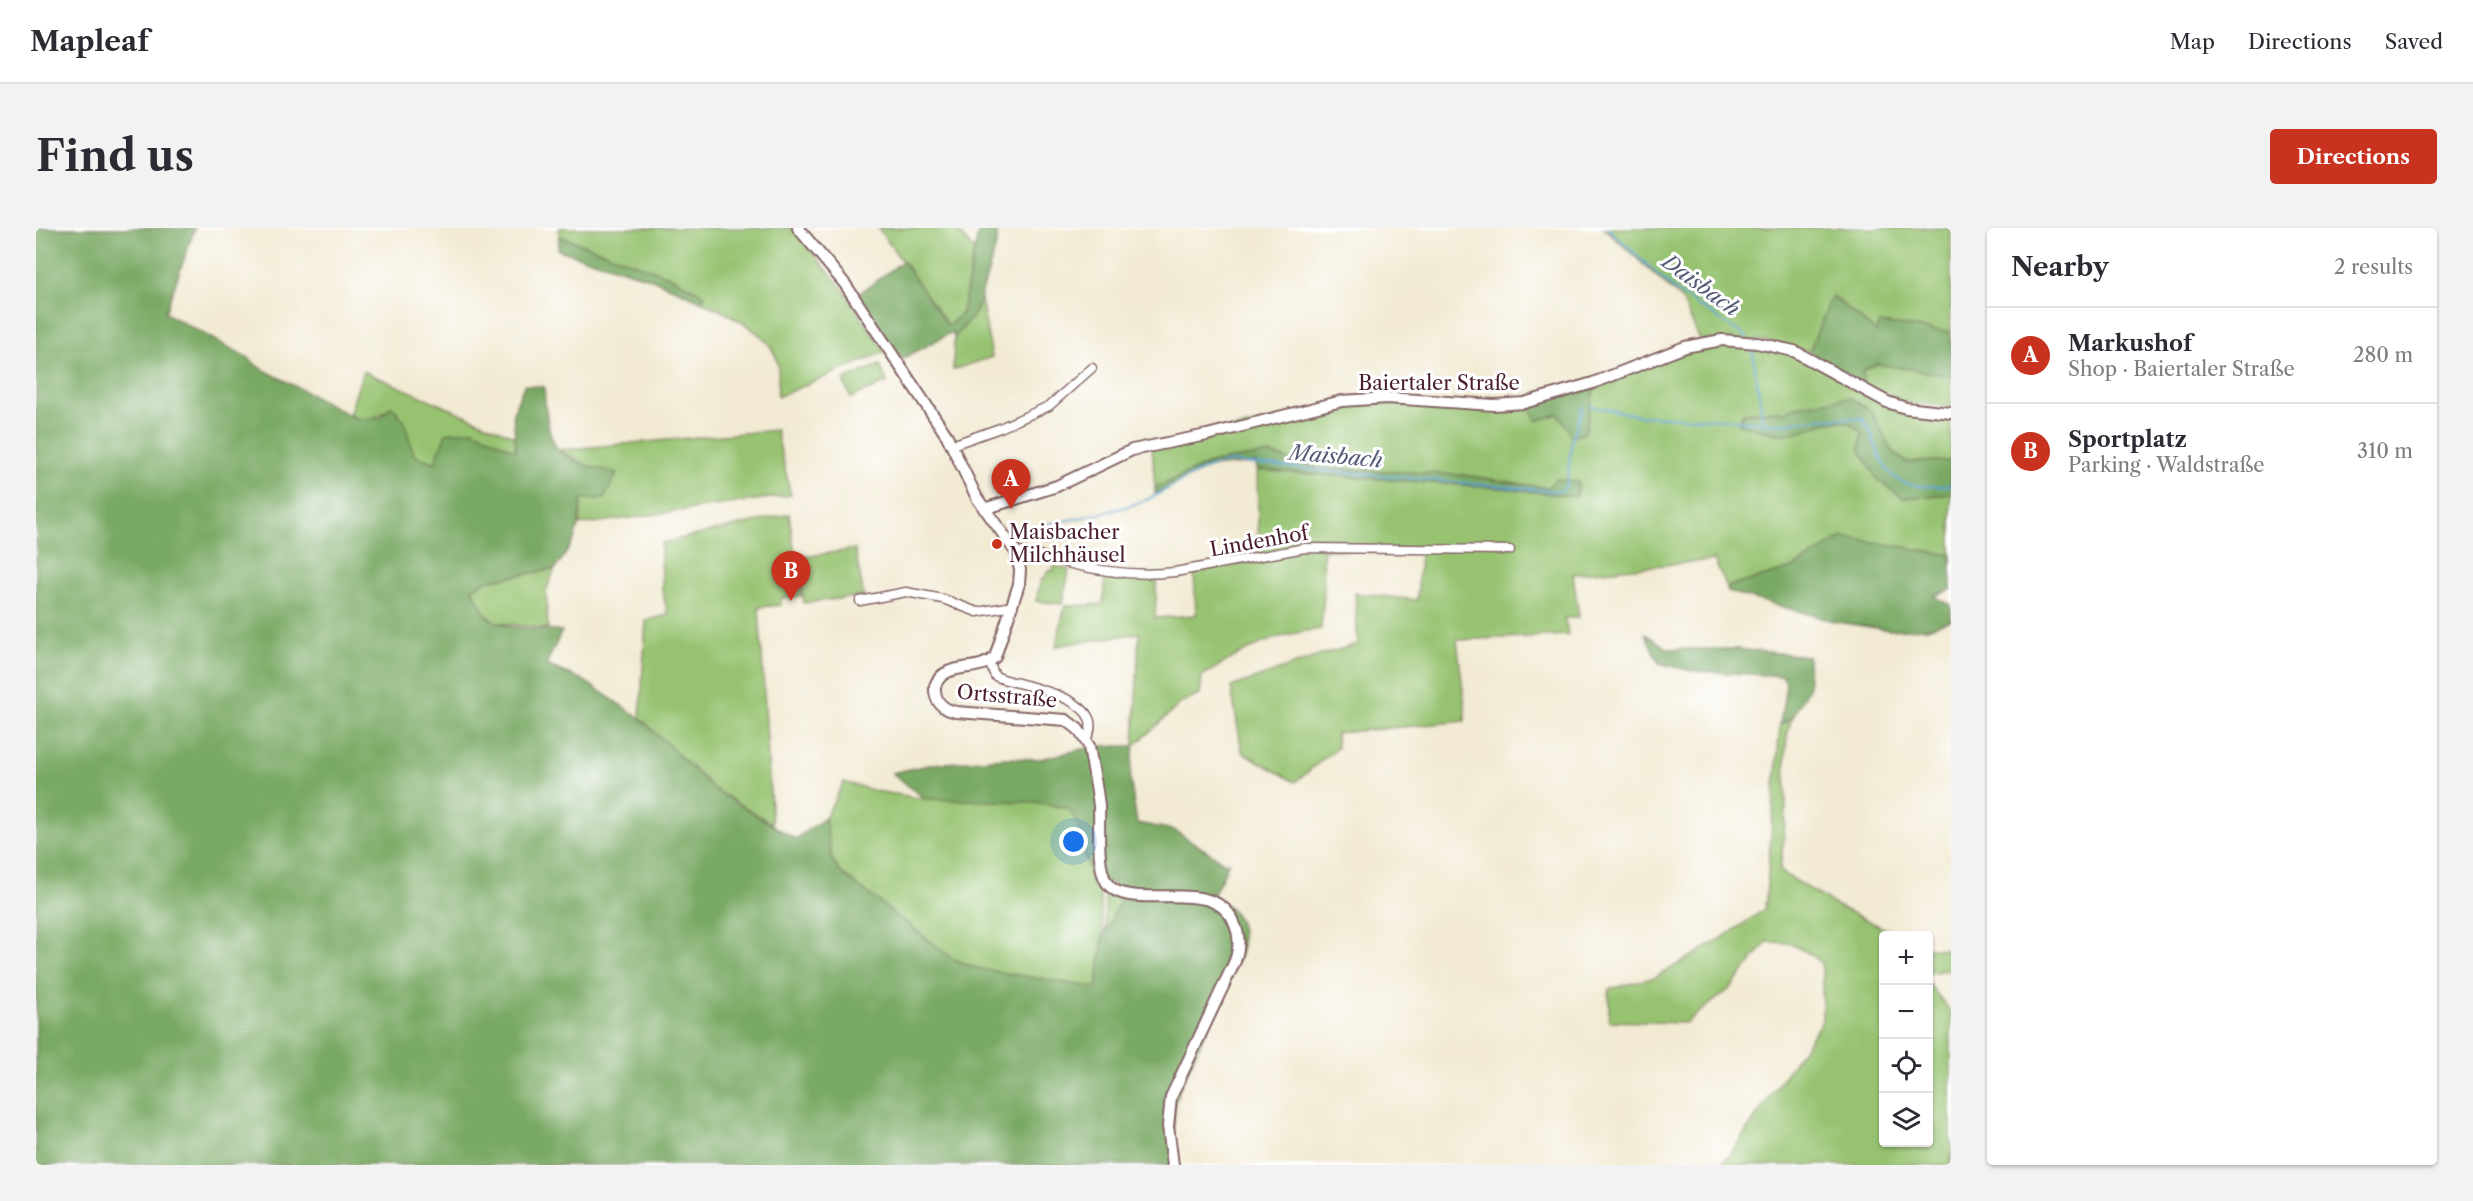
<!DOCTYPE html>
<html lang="en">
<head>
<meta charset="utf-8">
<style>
  :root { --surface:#fff; --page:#f2f2f3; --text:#2b2b33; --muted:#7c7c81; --line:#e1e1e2; --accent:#c8321e }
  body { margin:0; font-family:"Libre Caslon Text",serif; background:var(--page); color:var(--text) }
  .controls { position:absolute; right:18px; bottom:18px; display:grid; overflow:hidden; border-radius:6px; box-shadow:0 2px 4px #0004 }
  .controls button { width:54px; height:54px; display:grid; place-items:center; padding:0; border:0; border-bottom:2px solid var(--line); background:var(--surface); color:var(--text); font:30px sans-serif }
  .you { position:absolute; left:1038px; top:614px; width:21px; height:21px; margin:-15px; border:4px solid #fff; border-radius:50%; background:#1a73e8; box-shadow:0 0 0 9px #1a73e833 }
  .badge { display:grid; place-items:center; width:39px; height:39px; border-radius:50%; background:var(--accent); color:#fff; font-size:20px; font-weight:700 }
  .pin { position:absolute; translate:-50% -50px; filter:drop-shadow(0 2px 3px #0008) }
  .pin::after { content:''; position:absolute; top:32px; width:21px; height:18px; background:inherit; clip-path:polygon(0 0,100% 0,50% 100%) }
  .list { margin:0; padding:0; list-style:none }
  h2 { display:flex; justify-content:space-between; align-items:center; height:78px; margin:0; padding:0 24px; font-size:26px }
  h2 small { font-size:20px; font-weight:400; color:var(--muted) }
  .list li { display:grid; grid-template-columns:39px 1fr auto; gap:18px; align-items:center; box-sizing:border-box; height:96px; padding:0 24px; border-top:2px solid var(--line) }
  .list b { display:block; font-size:22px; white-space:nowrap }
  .list p { margin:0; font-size:20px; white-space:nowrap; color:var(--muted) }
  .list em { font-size:20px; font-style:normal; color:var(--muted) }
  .icon { flex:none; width:33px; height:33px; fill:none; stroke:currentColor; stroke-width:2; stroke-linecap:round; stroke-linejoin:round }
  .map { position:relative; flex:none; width:1915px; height:937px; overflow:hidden; border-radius:6px }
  header { display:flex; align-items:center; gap:36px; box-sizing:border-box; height:84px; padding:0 30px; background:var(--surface); border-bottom:2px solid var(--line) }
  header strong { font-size:28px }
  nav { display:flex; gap:33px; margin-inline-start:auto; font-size:21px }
  .intro { display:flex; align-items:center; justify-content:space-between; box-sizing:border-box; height:144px; padding:0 36px }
  h1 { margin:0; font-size:42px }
  .button { padding:15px 27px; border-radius:6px; background:var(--accent); color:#fff; font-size:21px; font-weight:700 }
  main { display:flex; gap:36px; padding:0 36px }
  aside { flex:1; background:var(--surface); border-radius:6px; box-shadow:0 2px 4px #0004 }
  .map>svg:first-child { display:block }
  .green { fill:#97c371; stroke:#70714e; stroke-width:1.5 }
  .forest { fill:#79a963; stroke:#626447; stroke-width:1.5 }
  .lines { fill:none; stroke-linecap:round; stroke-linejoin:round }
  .stream { stroke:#5ba3d2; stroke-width:2 }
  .minor-casing { stroke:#856666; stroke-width:11 }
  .tertiary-casing { stroke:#856666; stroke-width:14 }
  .minor { stroke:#fff; stroke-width:8 }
  .tertiary { stroke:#fff; stroke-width:10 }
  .poi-dot { fill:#c8321e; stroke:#fff; stroke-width:2 }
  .labels { text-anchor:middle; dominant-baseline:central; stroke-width:6; stroke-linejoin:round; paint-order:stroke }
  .street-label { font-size:20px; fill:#4a1f2b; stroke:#fff }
  .poi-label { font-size:20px; fill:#4a1f2b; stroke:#fff; text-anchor:start }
  .water-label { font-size:21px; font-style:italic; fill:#525a76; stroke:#fff }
</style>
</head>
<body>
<header>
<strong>Mapleaf</strong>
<nav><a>Map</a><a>Directions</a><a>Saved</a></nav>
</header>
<div class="intro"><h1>Find us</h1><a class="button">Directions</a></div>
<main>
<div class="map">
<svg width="1915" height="937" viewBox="0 0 1915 937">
  <rect width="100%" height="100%" fill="#fff"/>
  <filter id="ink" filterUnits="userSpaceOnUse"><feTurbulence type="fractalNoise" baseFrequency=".0167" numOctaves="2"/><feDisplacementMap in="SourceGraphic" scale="12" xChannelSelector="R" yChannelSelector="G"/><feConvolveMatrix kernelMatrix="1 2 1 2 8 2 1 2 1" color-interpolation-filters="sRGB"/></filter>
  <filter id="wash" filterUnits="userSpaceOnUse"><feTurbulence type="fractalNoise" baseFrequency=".008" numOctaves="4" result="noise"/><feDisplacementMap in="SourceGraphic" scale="24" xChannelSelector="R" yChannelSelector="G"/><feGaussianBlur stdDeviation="1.35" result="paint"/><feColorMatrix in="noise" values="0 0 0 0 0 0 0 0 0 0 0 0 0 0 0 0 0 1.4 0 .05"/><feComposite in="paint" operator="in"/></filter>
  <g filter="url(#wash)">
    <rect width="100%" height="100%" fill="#f2ead3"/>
    <path class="green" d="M523,0H756L807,61L849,124L741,169C742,156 744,140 739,127C729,102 688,84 665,73L669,67L633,48L523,8Z
      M842,0H919L938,22L926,85L912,98Z
      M1568,0H1915V104L1844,95L1840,104L1797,68L1773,124L1731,113L1664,112L1646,72Z
      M945,71L956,129L917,142L918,110L940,84Z
      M1678,116H1701L1757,124L1860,181L1879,186L1915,189V233L1870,234L1856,223L1835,183L1766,177L1750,183L1713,184L1703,196C1716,200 1734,206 1748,206C1775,206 1800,177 1826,205L1824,223L1842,252L1867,270L1915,266V327L1807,309L1757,340L1691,359L1678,332L1537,346L1543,389L1528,390L1533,407L1421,412L1429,479V493L1300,505L1301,520L1259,554L1206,524L1195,459L1291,425L1322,416L1319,365L1381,372L1384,323L1287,322L1288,365L1285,401C1235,406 1208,423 1166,448L1164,467L1145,475L1098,518L1103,405L1020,418L1029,378L1067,376L1069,345L1121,347L1119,390L1160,387L1158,344L1223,331L1221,242L1468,260L1541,268L1542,254L1520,251L1512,260L1427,247L1282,240L1234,226L1177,234L1119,260L1116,219L1310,175L1492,177L1522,186L1532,199L1535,209L1549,205L1559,156L1625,131Z
      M1841,136L1915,148V179L1871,175L1827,157L1826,142Z
      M844,137L851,154L815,170L808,155L809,151Z
      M327,143L480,209V223L437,202L411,205L400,235L378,228L368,193L356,178C343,189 329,196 313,187Z
      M740,202L755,267L544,297L545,271L556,240L522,222Z
      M753,286L765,368L745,370V377L723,379L736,596L678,561L604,490L610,392L632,387L626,362L625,315Z
      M819,321L828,368L768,375L761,330Z
      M1018,338L1033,341L1027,376L1000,373L1005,351L1008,352L1012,342L1017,343Z
      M519,341L510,363L512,401L459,394L450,387L436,361L450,353Z
      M1757,489C1745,511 1751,556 1750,582C1749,602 1746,623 1744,643L1799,677L1862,707L1848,708V914H1892L1893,756L1915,784V937H1684L1693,928L1786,793V739L1783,733L1776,727L1753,715L1731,714L1694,761L1649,795L1573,793V761L1620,749L1680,714L1729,681L1744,497Z
      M808,554L840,563L889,571L1001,574L1033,581L1041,595L1056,656L1063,652L1067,710L1061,760L939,740L916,730L804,644L796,632L789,590Z
      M1069,661L1085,671L1069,704Z
      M1892,720L1915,722V741L1893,745Z"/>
    <path class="forest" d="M0,0H159L129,85L213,130L221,138L321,191L344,189L356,178L368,193L378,227L399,235L410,205L437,202L480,223L477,185L488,157L508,159C509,175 511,212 524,223C539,236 562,241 581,245L568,271H545C544,304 539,314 519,341L450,353L436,361C441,369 444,379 450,386C461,402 507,401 526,403L510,437L547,452L604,490L678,561L759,611L789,590L796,632L804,644L916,730L939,740L1061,760L1067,710L1085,670L1078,656L1063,652L1057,656L1041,595L1033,581L1001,574L889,571L856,545L897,536L970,530L1004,531L1060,518H1098L1094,550L1101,595L1138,602L1189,635L1193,634L1177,668C1202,683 1210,695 1205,724L1139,872L1137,921L1142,937H0Z
      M943,0H961V14L940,84L918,110L916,104L866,131L820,68L867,33L912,98L926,85Z
      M523,8L633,48L669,67L665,73L616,51L522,22Z
      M1796,68L1840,104L1844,95L1915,104V148L1841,136L1827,142V157L1773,124Z
      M1559,156L1549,205L1535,209L1531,199L1522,186L1501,193L1492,177Z
      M1814,169L1835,183L1856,223L1870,234L1915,233V266L1867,270L1842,252L1824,223L1826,205C1801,177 1776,206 1748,206C1734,206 1717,199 1703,196L1707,185L1750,183L1766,177Z
      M1234,226L1282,240L1427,247L1511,260L1520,251L1542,254L1540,269L1468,260L1221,242L1220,235L1174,239L1119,266V260L1177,234Z
      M1807,309L1915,327V362L1898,368L1915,377V392L1891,400L1853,402L1801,394L1692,364L1691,359L1757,340Z
      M1609,406L1633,421H1701L1772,428L1773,458L1757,489L1744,497L1750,456L1747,448L1656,443L1623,435Z"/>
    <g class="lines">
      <path class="stream" d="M1571,0L1640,63L1712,110
        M1716,119L1727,193
        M1555,178L1605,188L1685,191L1745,196L1780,191L1825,190C1835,200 1837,211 1842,224C1855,261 1881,260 1915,257
        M996,300C1033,291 1074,286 1110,272C1140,259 1161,239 1194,234L1517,263L1527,262L1531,255L1536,211L1547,179"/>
    </g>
  </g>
  <g filter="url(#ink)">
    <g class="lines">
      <defs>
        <path id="minor" d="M916,217L964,200L1013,178L1056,140
          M980,324C1004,325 1014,331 1035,336C1068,344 1105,348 1139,344L1269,320L1474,322
          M824,373L870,364L907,371L941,384L977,378
          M953,434L959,448L967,451C989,458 1075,472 1050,511"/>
        <path id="tertiary" d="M762,0L809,56L911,208L941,270L980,324L984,342L983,356L959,429C942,446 908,432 899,458C898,473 906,481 920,484L1030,492L1042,501L1053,518C1056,538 1061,558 1063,578C1064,598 1060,639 1071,655C1093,687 1180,644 1199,697C1204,708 1203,721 1199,733L1135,869L1132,898L1137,937
          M948,281L1021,258L1096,222L1171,207L1306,173L1351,170L1458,177L1488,175L1557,155L1649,119L1686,112L1721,115L1758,123L1851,174L1870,180L1915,185"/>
      </defs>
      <use href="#minor" class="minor-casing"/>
      <use href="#tertiary" class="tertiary-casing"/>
      <use href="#minor" class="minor"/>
      <use href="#tertiary" class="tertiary"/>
    </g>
  </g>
  <circle class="poi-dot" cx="961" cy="316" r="6"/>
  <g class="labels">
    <g class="street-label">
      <text x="1403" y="155">Baiertaler Straße</text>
      <text transform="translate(1223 313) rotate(-10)">Lindenhof</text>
      <text transform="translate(971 468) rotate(5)">Ortsstraße</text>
    </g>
    <g class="poi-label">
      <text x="973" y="304">Maisbacher<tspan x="973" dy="23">Milchhäusel</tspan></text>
    </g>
    <g class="water-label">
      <text transform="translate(1665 57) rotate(36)">Daisbach</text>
      <text transform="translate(1300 228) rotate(5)">Maisbach</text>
    </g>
  </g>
</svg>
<div class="controls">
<button>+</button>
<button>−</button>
<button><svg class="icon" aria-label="locate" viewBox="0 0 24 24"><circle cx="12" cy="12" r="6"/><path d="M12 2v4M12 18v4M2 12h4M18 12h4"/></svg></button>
<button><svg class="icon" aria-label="layers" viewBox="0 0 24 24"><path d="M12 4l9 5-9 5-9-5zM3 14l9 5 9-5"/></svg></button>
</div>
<div class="you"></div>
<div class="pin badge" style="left:975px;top:281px">A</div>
<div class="pin badge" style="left:755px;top:373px">B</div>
</div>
<aside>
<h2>Nearby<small>2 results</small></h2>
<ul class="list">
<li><span class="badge">A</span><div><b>Markushof</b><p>Shop · Baiertaler Straße</p></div><em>280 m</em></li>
<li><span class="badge">B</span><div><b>Sportplatz</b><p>Parking · Waldstraße</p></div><em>310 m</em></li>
</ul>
</aside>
</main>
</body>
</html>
